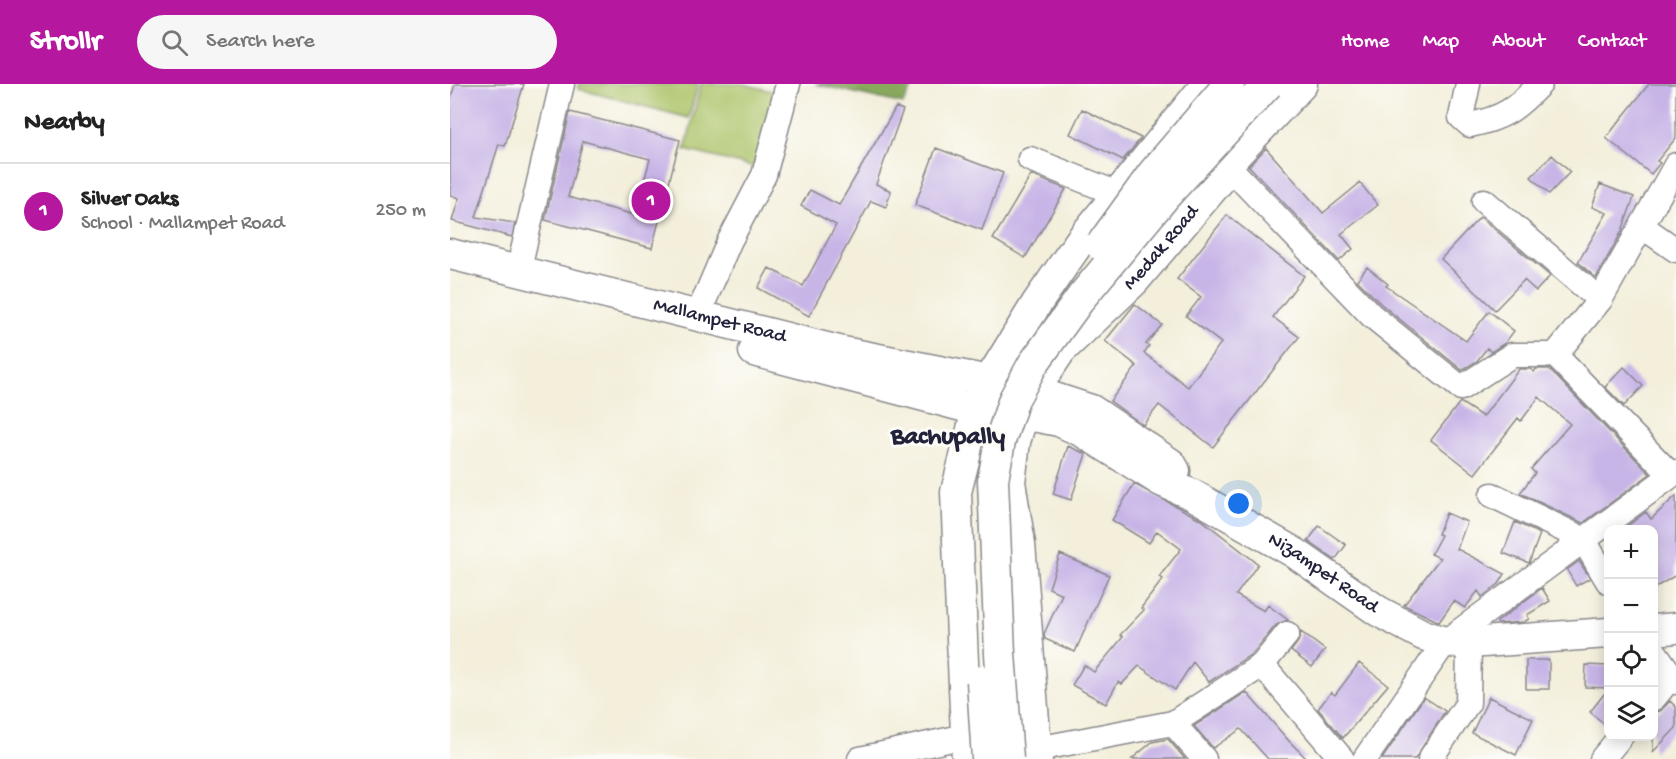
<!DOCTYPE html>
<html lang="en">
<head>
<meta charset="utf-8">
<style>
  :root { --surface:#fff; --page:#f6f6f6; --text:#222; --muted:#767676; --line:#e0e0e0; --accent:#b5179e }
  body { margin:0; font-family:"Gochi Hand",sans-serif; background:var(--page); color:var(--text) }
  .controls { position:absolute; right:18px; bottom:18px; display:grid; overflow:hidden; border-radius:12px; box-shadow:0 3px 15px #0003 }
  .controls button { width:54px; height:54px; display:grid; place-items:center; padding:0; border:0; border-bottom:2px solid var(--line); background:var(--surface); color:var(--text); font:30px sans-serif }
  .you { position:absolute; left:789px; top:420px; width:21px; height:21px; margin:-15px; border:4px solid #fff; border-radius:50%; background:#1a73e8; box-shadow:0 0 0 9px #1a73e833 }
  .badge { display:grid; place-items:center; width:39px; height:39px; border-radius:50%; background:var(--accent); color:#fff; font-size:20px; font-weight:700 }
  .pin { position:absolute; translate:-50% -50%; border:3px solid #fff; box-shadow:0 2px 6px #0006 }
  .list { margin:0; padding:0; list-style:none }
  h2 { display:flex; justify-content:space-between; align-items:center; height:78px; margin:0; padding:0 24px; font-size:26px }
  h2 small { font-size:20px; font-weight:400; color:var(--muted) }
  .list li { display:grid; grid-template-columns:39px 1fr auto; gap:18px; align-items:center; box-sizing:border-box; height:96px; padding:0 24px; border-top:2px solid var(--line) }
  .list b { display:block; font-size:22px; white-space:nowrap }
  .list p { margin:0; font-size:20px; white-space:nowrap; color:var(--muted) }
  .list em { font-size:20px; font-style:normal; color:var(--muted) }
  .icon { flex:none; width:33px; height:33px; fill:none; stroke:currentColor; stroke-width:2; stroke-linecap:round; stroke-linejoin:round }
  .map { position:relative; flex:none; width:1226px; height:675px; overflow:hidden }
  header { display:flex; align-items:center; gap:36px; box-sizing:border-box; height:84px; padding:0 30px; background:var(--accent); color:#fff }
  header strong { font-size:28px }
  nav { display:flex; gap:33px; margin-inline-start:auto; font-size:21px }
  .search { width:420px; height:54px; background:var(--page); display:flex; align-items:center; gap:15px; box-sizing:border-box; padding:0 21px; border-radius:33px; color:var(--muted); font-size:22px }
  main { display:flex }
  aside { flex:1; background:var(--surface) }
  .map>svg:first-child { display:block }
  .green { fill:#abc368; stroke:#667252; stroke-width:1.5 }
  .forest { fill:#88a95c; stroke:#55664c; stroke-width:1.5 }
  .building { fill:#c8b5e7; fill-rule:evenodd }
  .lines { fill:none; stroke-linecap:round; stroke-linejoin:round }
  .minor-casing { stroke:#8a888b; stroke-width:27 }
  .major-casing { stroke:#8a888b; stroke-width:33 }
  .minor { stroke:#fff; stroke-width:24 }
  .major { stroke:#fff; stroke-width:30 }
  .major-bridge-casing { stroke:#8a888b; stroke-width:33; stroke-linecap:butt }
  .major-bridge { stroke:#fff; stroke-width:30 }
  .labels { text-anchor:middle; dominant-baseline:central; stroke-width:6; stroke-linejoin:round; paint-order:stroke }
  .street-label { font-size:20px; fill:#22223b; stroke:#fdfcf7 }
  .district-label { font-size:26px; font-weight:bold; fill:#22223b; stroke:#fdfcf7 }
</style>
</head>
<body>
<header>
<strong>Strollr</strong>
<div class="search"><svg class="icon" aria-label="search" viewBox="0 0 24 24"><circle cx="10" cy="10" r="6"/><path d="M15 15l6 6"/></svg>Search here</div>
<nav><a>Home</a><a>Map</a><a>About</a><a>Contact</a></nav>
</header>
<main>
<aside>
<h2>Nearby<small></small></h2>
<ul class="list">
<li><span class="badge">1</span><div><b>Silver Oaks</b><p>School · Mallampet Road</p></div><em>250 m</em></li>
</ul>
</aside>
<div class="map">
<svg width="1226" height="675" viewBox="0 0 1226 675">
  <rect width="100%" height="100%" fill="#fdfcf7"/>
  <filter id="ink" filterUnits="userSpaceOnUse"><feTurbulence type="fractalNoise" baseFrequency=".0167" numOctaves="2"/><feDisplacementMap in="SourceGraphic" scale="12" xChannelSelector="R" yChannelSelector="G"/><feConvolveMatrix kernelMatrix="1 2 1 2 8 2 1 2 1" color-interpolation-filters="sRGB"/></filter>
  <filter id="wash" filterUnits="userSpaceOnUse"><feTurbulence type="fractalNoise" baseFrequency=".008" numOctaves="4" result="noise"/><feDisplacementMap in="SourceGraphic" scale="24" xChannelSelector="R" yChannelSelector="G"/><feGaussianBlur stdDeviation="1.35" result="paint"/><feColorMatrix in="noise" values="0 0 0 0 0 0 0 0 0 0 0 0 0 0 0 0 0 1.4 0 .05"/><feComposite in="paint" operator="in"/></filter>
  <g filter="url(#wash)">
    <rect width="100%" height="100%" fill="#f3efdb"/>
    <path class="green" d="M129,0H248L239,34L128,5Z
      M251,0H293L339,11L320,87L235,66Z"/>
    <path class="forest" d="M365,0H464L453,20Z"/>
    <g id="blocks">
      <path class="building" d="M5,0H74L55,62L49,60L26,133L65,139L62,153L2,137L9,114L0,111V17Z
        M1199,0H1226V54L1207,77L1210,79L1201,90L1156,54Z
        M446,23L453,26L426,100L441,107L436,123L421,117L359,232L308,204L319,184L353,202L386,141L351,122L360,106L389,121Z
        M632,25L691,54L673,76L620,50Z
        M120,28L230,56L202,164L95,136ZM133,57L200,75L185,131L118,113Z
        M486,64L553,89L532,146L465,121Z
        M816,64L873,129L910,99L928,121L891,150L903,165L889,177L799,82Z
        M1102,71L1120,88L1099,110L1081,93Z
        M581,91L616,105L575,174L543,155Z
        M1150,100L1184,113L1172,147L1146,194L1128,178L1157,129L1142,123Z
        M777,131L854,192L823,233L849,253L763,363L709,321L693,341L660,317L687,282L655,257L685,220L712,241L696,260L699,262L694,269L738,303L771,259L736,232L751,213L727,195Z
        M1030,133L1100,192L1086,207L1074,196L1045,226L991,175Z
        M917,183L938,200L936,202L1016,257L1039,227L1064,247L1055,259L1041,268L1037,264L1027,277L1012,286L931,220L907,196Z
        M1174,283L1193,302L1174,322L1155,303Z
        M1069,285H1080L1084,288L1086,285H1099L1200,390L1133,439L1070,409L1085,389L1081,385L1120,340L1089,313L1071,337L1068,334L1025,390L981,356L1010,318L1033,333Z
        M618,362L636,370L621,416L603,410Z
        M684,400L752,436L808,480L786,511L814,527L818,521L838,536L826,541L802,570L759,598L743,578L725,606L689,582L672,600L668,598L656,620L622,601L634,581L644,588L673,553L670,551L694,526L691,524L713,495L709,493L731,465L707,447L699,459L662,436Z
        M1226,412V491L1203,505V446H1172L1196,428L1201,435Z
        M996,429L1017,438L1007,465L1055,490L1049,500L1032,513L1028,507L1015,524L1004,517L989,538L954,521L990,474L981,470L991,451L988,450Z
        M1065,438L1090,450L1079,479L1053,469Z
        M869,442L896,461L885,476L858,457Z
        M610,470L659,491L625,568L595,555L594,550L612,510L599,504Z
        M1129,477L1140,494L1126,502L1117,486Z
        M1092,504L1100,517L1077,531L1079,535L1074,538L1048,540L1047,538Z
        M851,548L875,566L862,583L841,567L848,558Z
        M1076,576H1099V605H1076Z
        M909,579L938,601L893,654L868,625L881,608L885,611Z
        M1136,581L1158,582V604L1135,603Z
        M1158,605V643L1140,628Z
        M796,608L839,657L857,675H818L791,645L763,664L744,642Z
        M974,613L995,627L965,675H932Z
        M1039,613L1083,635L1066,671L1022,649Z
        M1220,617L1226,623V644L1203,668V628L1210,627Z
        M718,655L735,675H682L702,658Z"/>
    </g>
  </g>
  <g filter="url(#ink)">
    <use href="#blocks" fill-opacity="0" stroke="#8a888b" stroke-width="1.5"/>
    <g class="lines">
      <defs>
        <path id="minor" d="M1018,0L1011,33L1020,41C1054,34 1066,25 1090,0
          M580,75L668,110L680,119
          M780,84L921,231L1011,304L1062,271H1105L1150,216L1226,81
          M1034,117L1150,216
          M1193,143L1226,166
          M68,188L112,0
          M247,233L279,158L314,91L338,0
          M1105,271L1221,391
          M1042,411L1133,455L1158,497
          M1204,567L1226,598
          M812,581L892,675
          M1204,614L1222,592
          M723,639L754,675
          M587,665L723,639L812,581L837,550
          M410,675L516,652
          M915,675L995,558L1226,388
          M980,675L1018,619L1019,559
          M1152,675L1171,652"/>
        <g id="major">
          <path id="s1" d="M0,170L393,268L539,297"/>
          <path d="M304,267L527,326"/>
          <path d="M586,308L641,326L721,380L725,387"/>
          <path id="s2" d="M573,330L609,337L633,348L711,397L743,411L845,469L928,527L973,551L995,558L1019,559L1158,549"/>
          <path d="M1204,546L1226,544"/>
          <path d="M517,675L506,408L527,326L539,297L587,219L630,157L757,0"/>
          <path id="s3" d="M587,675L570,460L560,398L565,358L573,330L583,308L611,266L684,197L780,84L781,76L852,0"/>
        </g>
      </defs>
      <use href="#minor" class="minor-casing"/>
      <use href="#major" class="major-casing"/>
      <use href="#minor" class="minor"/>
      <use href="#major" class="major"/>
      <defs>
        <path id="major-bridge" d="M651,161L703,89L779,0
          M532,597L537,675
          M558,675L550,570L543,396L550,357L564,315L583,280L633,211L717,110L818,0"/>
      </defs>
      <use href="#major-bridge" class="major-bridge-casing"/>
      <use href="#major-bridge" class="major-bridge"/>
    </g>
  </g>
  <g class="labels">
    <g class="street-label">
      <text stroke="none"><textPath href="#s3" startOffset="566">Medak Road</textPath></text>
      <text stroke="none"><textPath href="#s1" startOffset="278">Mallampet Road</textPath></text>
      <text stroke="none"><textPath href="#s2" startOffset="342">Nizampet Road</textPath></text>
    </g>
    <g class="district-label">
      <text x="498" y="354">Bachupally</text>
    </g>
  </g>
</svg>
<div class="controls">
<button>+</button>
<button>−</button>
<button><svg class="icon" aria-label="locate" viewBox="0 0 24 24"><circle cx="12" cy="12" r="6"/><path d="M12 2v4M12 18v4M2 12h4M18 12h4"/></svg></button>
<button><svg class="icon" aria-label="layers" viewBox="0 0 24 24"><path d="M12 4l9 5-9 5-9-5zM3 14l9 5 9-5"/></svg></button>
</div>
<div class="you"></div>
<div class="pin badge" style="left:201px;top:117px">1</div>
</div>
</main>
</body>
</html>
